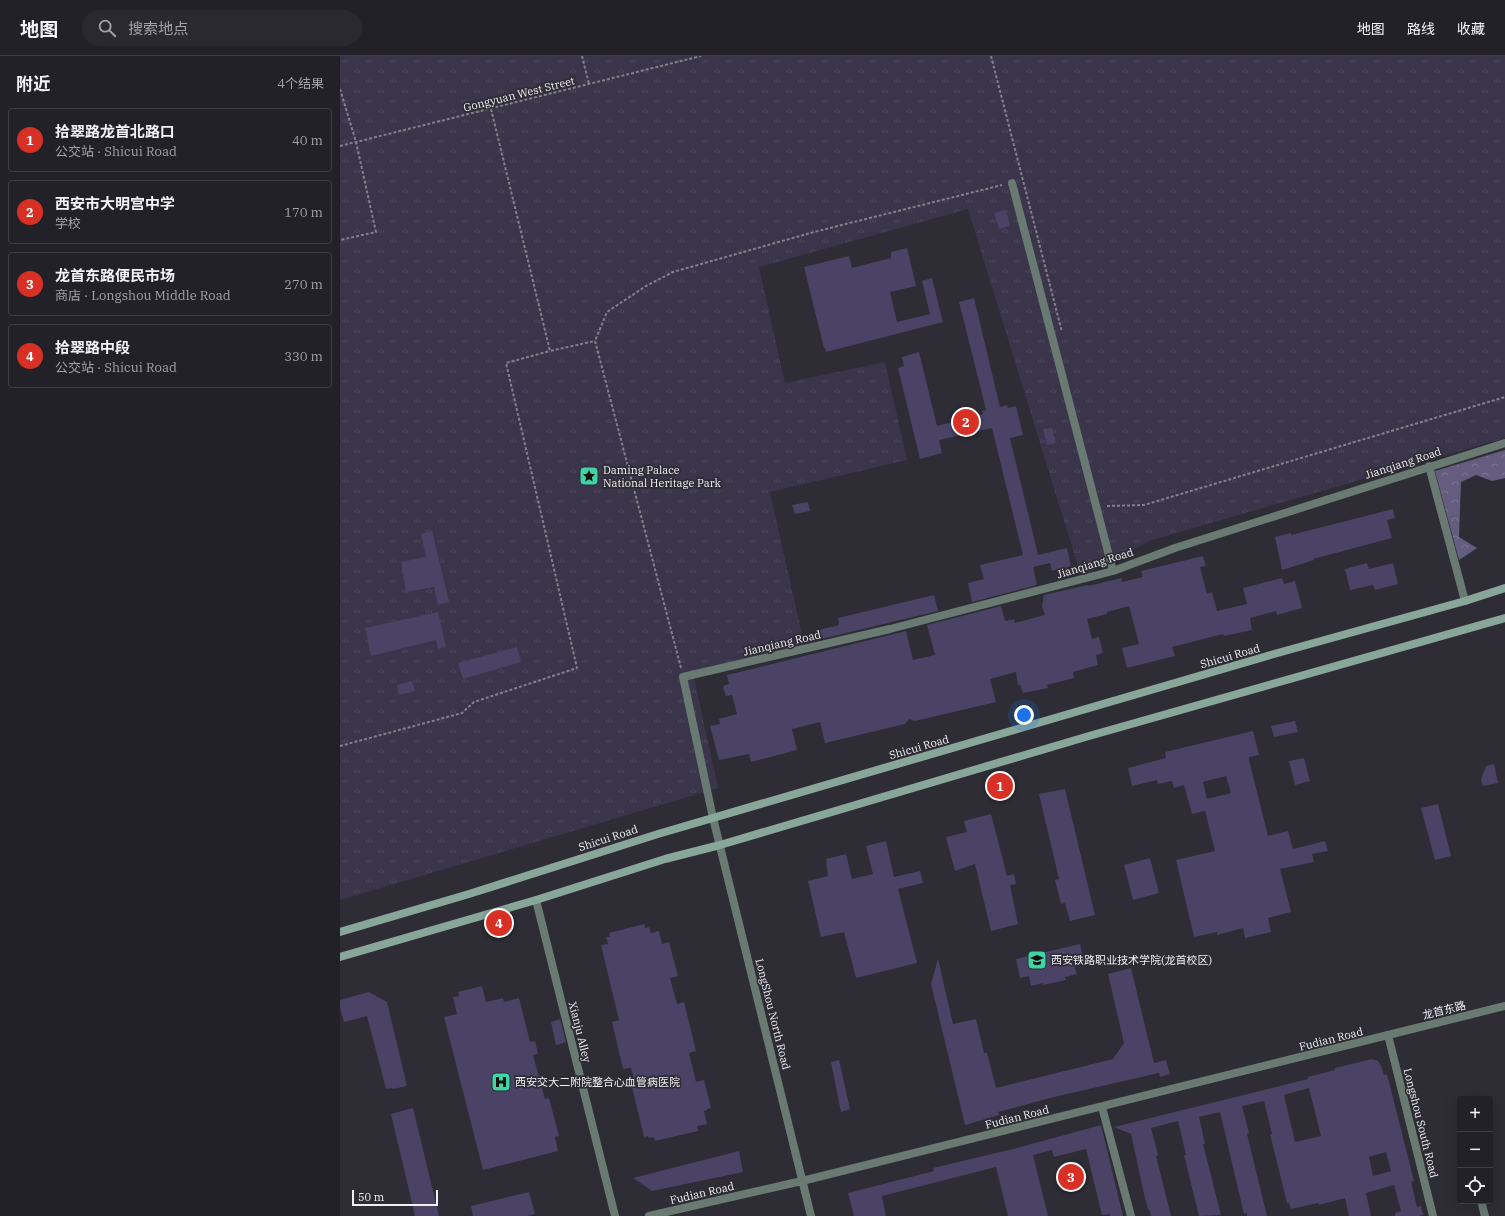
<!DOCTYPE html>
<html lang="zh">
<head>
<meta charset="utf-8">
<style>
  :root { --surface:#222127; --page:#2a292f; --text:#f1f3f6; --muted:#a2a3a7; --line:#3f3e44; --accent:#d93025 }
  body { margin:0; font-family:"IBM Plex Serif","Noto Sans SC",serif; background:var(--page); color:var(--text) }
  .controls { position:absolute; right:12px; bottom:12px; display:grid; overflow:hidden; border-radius:4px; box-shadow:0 4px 16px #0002 }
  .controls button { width:36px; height:36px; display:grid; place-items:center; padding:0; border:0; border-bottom:1px solid var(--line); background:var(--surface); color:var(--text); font:20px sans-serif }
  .scale { position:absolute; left:12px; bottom:10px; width:86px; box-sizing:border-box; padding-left:4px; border:2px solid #f0eff4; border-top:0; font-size:11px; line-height:14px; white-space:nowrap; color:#f0eff4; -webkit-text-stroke:3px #2e2c34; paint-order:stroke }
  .you { position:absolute; left:684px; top:659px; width:14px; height:14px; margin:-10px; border:3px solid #fff; border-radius:50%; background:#1a73e8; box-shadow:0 0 0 6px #1a73e833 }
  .badge { display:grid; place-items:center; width:26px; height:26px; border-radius:50%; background:var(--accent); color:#fff; font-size:13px; font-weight:700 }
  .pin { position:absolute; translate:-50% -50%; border:2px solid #fff; box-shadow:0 1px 4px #0006 }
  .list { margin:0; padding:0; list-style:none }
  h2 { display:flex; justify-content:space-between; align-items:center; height:52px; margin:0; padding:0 16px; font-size:17px }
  h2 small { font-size:13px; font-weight:400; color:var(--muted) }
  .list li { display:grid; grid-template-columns:26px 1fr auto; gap:12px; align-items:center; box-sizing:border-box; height:64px; margin:0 8px 8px; padding:0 8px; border:1px solid var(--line); border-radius:4px }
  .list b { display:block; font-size:15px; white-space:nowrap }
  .list p { margin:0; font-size:13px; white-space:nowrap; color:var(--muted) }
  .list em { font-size:13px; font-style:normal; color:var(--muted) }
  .icon { flex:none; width:22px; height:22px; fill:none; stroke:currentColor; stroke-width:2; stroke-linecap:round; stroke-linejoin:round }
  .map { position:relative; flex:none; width:1165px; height:1160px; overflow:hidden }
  header { display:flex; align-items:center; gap:24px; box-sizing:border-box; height:56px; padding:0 20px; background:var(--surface); border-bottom:1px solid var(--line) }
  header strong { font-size:19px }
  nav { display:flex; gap:22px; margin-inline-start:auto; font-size:14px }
  .search { width:280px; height:36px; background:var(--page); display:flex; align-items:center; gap:10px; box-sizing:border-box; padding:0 14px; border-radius:22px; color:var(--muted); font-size:15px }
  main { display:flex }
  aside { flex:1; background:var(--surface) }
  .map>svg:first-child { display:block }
  .forest { fill:url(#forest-crowns) }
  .park { fill:url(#park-tufts) }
  .building { fill:#4a4365; fill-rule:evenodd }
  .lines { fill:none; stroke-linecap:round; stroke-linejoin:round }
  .path { stroke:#838188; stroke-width:2; stroke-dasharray:3 2; stroke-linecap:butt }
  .minor { stroke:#687a72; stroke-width:8 }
  .tertiary { stroke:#687a72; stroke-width:8 }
  .secondary { stroke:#88a699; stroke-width:8 }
  .labels { text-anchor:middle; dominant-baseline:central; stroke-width:3.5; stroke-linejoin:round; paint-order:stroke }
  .street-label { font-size:11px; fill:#f0eff4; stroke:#2e2c34 }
  .poi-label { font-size:11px; fill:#f0eff4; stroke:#2e2c34; text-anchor:start }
</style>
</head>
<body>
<header>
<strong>地图</strong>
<div class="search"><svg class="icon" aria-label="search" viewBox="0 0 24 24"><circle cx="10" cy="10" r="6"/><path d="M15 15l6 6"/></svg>搜索地点</div>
<nav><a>地图</a><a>路线</a><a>收藏</a></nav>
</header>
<main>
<aside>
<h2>附近<small>4个结果</small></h2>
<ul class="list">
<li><span class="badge">1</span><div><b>拾翠路龙首北路口</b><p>公交站 · Shicui Road</p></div><em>40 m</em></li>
<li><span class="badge">2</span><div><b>西安市大明宫中学</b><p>学校</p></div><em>170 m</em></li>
<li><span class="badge">3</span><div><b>龙首东路便民市场</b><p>商店 · Longshou Middle Road</p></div><em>270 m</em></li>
<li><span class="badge">4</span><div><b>拾翠路中段</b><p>公交站 · Shicui Road</p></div><em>330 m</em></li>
</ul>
</aside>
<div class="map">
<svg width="1165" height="1160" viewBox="0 0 1165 1160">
  <defs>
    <pattern id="forest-crowns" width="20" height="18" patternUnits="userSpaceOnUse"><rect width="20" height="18" fill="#645d80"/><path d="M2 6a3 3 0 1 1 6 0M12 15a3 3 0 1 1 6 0" fill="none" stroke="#7a7593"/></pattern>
    <pattern id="park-tufts" width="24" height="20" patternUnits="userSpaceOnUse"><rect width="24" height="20" fill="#3a354b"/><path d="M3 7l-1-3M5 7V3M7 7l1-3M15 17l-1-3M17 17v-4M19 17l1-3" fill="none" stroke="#4d495d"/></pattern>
  </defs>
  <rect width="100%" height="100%" fill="#2e2c34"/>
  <path class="forest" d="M1165,394V422L1152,425L1136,419L1121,426L1119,481L1137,492L1119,504L1095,415Z"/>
  <path class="park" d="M0,0H1165V382L812,484L741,520L628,153L419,211L445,327L545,306L567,404L430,436L465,592L353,617L378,732L0,844Z"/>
  <path class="building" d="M666,154L670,170L659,173L654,157Z
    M567,192L576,230L550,236L557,266L590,258L582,225L592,222L603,266L486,296L485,292H484L464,211L509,200L512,212L551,202V196Z
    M634,242L660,351L667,349L668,352L676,350L683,379L670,382L698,499L727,492L731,510L712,515L710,507L693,511L697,529L632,546L628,527L644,523L640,509L683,499L652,372L599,384L602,397L580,403L558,312L564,310L562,301L579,296L597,370L643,358L642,355L646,354L619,246Z
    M712,372L716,387L707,389L703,373Z
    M468,446L470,455L455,458L452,449Z
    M1053,453L1055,462L1047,464L1052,482L973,503L974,504L942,514L935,481L951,477V479Z
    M92,475L109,546L98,549L94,531L66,536L61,506L86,501L81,478Z
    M863,500L866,510L860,511L867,538L872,536L877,555L907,548L903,532L942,522L944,528L955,525L962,552L937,559L936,555L910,562L912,574L884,580L883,578L832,591L835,600L787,612L782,592L799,588L789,550L767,556V558L747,563L752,583L759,581L763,597L756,599L758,609L733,616L734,622L707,629L708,632L683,637L680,629H678L676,616L650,623L656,646L575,665L569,663L565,668L485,687L480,666L452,673L457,694L411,706L409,698L379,704L370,670L380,668L379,663L397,658L392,639L386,640L384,634L383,630L389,628L387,619L566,575L573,604L595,599L587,569L661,550L665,565L674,563L675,567L705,559L702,550L704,539L748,529V530L782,522V526L803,521L801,515Z
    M1027,507L1029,513L1053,507L1058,528L1035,534L1033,529L1010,534L1005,513Z
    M594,539L598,555L481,583L479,574L499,569L498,562Z
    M98,556L106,591L98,593L96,584L31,600L25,572Z
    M177,591L181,606L123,623L118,607Z
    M72,625L75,635L59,639L57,629Z
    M955,665L958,676L934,681L931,670Z
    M913,675L919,699L909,701V704L928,780L948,775L953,793L985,785L988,795L972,798L974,806L940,813L951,856L928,862L931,876L905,882L903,872L877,879V876L854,881L836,804L875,795L865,755L852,758L844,729L834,732L832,725L818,728L817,724L792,730L788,712L826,702L825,696ZM886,720L891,737L867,743L863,726Z
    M964,702L970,725L955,729L949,705Z
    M1154,708L1158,727L1143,730L1141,724L1146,710Z
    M725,733L755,859L730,865L725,847L721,848L715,824L719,823L699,738Z
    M1098,748L1111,800L1095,804L1081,752Z
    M651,758L667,820L674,818L676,828L670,829L678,868L651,875L635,808L615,815L606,781L627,776L624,765Z
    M546,785L554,821L580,815L583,827L558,833L577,907L516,922L504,876L481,881L468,825L488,820L486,803L506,798L512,823L533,818L526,790Z
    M810,802L819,837L793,844L784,809Z
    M304,868L305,872L309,871L311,877L319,875L322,888L329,886L338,920L330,922L337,948L344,946L356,995L349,997L356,1026L364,1024L371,1052L367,1053V1054L364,1055L367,1068L357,1070L358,1075L315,1085L314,1081L309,1082L308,1080L304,1081L292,1031L296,1030L291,1012L283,1013L272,966L279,964L261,889L268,888L266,881H270L269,877Z
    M740,888L744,906L734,909L737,918L725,921L726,924L703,929V927L691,930L689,920L680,922L676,903Z
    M598,903L613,968L636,963L644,997H647L656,1032L773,1003L784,987L768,918L791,912L814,1007L826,1004L830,1018L820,1021L819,1017L714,1041L658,1056L659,1059L625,1069L591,928Z
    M142,930L146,946L163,942L164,946L179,942L190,986L195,985L198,998L193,999L205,1043L209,1042L219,1080L215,1081L218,1095L143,1114L104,961L117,958L113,941L119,940L118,936Z
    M29,936L47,946L67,1030L53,1033L52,1032L46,1033L27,960L4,966L0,952V944Z
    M220,963L226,986L216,989L211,966Z
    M1032,1003L1038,1005L1041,1010L1044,1019L1047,1018L1074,1125L1071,1126L1077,1151L1081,1150L1083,1159L1079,1160H1055V1157L1061,1155L1054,1129L1026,1137L1031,1160H1009L1005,1142L979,1149L978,1147L951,1153L949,1147H947L930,1078H932L924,1045L902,1050L909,1077L907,1078L927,1160H907V1157L904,1158L880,1056L859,1061L865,1088H863L881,1159L859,1160L844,1099H846L838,1065L811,1072L818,1099L816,1100L831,1160H811L809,1153H808L804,1138L791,1078L774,1071L968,1023V1021L995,1014V1012ZM969,1032L981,1080L955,1086L944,1039ZM1046,1096L1051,1115L1033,1120L1029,1101Z
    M499,1004L510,1053L501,1056L491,1006Z
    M73,1052L99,1160H75L72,1147L51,1058Z
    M761,1069L783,1160H770V1158L762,1159L746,1093L714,1101L712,1094L693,1099L708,1160H668L656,1111L542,1140L546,1160H514L508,1137L594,1115L593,1112L673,1093Z
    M399,1095L403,1116L312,1135L293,1122Z
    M189,1136L195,1158L187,1160H133L131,1150Z"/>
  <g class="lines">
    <path class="path" d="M242,0L249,28
      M651,0L722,276
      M0,33L16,86L36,176L0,184
      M151,53L210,295L255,285
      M0,90L361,0
      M767,450L804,449L1165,341
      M341,612L255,285L267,256L306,230L333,216L474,176L662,129
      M0,690L122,657L134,646L237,612L166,307L210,295"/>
    <path class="minor" d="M672,127L773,515
      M1089,410L1125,545
      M373,762L343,621L550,573L773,515L835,492L1165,387
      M762,1051L791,1160
      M1141,1145L1145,1160
      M1093,1160L1048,979L1165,950"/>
    <path class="tertiary" d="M373,762L471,1160
      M196,844L275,1160
      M309,1160L462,1125L1048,979"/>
    <path class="secondary" d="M0,876L129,838L318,778L934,598L1125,545L1165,532
      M0,901L196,844L325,803L380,789L749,680L1165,562"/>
  </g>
  <defs>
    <symbol id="sight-square" viewBox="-11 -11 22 22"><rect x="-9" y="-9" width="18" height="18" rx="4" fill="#3ed4a3" stroke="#2e2c34"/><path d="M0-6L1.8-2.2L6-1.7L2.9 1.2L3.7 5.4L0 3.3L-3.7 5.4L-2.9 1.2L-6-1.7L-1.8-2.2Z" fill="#111"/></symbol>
    <symbol id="university-square" viewBox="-11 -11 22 22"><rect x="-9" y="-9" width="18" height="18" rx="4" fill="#3ed4a3" stroke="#2e2c34"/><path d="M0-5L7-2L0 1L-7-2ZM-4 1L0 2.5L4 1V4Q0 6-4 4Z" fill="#111"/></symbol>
    <symbol id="hospital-square" viewBox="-11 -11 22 22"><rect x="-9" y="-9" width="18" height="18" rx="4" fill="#3ed4a3" stroke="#2e2c34"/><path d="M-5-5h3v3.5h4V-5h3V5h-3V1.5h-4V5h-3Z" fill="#111"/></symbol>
  </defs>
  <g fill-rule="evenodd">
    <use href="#sight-square" x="238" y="409" width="22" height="22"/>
    <use href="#university-square" x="686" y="893" width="22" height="22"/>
    <use href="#hospital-square" x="150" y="1015" width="22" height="22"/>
  </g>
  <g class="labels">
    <g class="street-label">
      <text transform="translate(179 38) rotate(-14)">Gongyuan West Street</text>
      <text transform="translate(1063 407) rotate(-18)">Jianqiang Road</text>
      <text transform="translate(755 507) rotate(-17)">Jianqiang Road</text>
      <text transform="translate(442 587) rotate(-13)">Jianqiang Road</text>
      <text transform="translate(890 600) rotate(-16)">Shicui Road</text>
      <text transform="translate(579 691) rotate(-16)">Shicui Road</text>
      <text transform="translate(268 782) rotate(-18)">Shicui Road</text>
      <text transform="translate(1104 954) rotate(-14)">龙首东路</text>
      <text transform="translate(433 958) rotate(76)">LongShou North Road</text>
      <text transform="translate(240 976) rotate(76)">Xianju Alley</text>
      <text transform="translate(991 983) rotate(-14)">Fudian Road</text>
      <text transform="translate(677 1061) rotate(-14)">Fudian Road</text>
      <text transform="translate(1081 1067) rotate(76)">Longshou South Road</text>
      <text transform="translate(362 1137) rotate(-13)">Fudian Road</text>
    </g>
    <g class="poi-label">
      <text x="263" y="414">Daming Palace<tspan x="263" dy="13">National Heritage Park</tspan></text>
      <text x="711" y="904">西安铁路职业技术学院(龙首校区)</text>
      <text x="175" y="1026">西安交大二附院整合心血管病医院</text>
    </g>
  </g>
</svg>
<div class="controls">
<button>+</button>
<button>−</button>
<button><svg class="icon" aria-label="locate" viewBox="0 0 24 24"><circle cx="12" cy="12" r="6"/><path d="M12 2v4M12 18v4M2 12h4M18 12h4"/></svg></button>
</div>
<div class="scale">50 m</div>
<div class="you"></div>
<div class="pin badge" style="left:660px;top:730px">1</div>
<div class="pin badge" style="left:626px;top:366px">2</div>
<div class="pin badge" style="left:731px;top:1121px">3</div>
<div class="pin badge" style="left:159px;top:867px">4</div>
</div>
</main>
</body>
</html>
